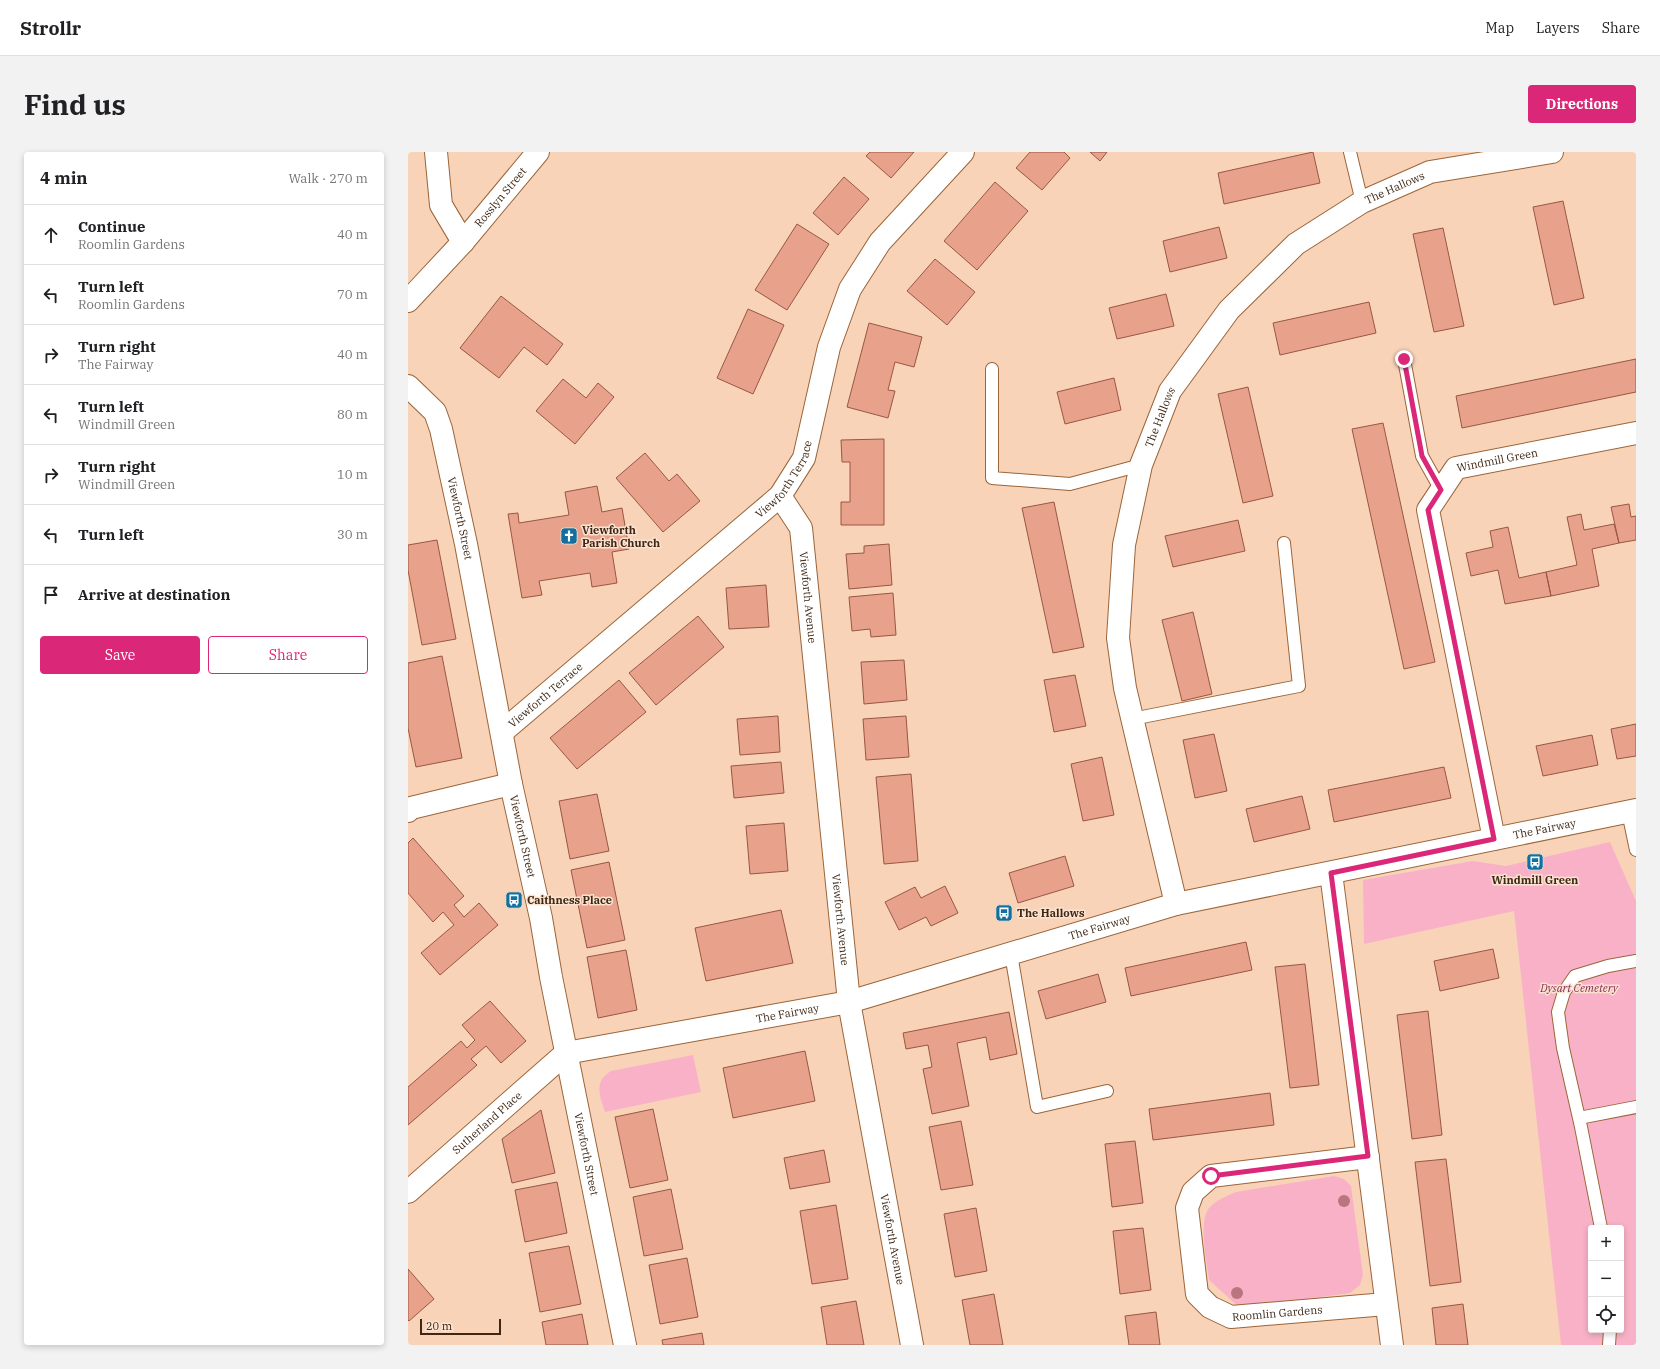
<!DOCTYPE html>
<html lang="en">
<head>
<meta charset="utf-8">
<style>
  :root { --surface:#fff; --page:#f2f2f2; --text:#202124; --muted:#757577; --line:#e0e0e0; --accent:#db2777 }
  body { margin:0; font-family:"IBM Plex Serif",serif; background:var(--page); color:var(--text) }
  .controls { position:absolute; right:12px; bottom:12px; display:grid; overflow:hidden; border-radius:4px; box-shadow:0 2px 6px #0003 }
  .controls button { width:36px; height:36px; display:grid; place-items:center; padding:0; border:0; border-bottom:1px solid var(--line); background:var(--surface); color:var(--text); font:20px sans-serif }
  .scale { position:absolute; left:12px; bottom:10px; width:81px; box-sizing:border-box; padding-left:4px; border:2px solid #3e2715; border-top:0; font-size:11px; line-height:14px; white-space:nowrap; color:#3e2715; -webkit-text-stroke:3px #fce3d1; paint-order:stroke }
  .stop { position:absolute; width:12px; height:12px; margin:-9px; border:3px solid #db2777; border-radius:50%; background:#fff }
  .stop.end { background:#db2777; border-color:#fff; box-shadow:0 1px 4px #0008 }
  .list { margin:0; padding:0; list-style:none }
  h2 { display:flex; justify-content:space-between; align-items:center; height:52px; margin:0; padding:0 16px; font-size:17px }
  h2 small { font-size:13px; font-weight:400; color:var(--muted) }
  .list li { display:grid; grid-template-columns:26px 1fr auto; gap:12px; align-items:center; box-sizing:border-box; height:60px; padding:0 16px; border-top:1px solid var(--line) }
  .list b { display:block; font-size:15px; white-space:nowrap }
  .list p { margin:0; font-size:13px; white-space:nowrap; color:var(--muted) }
  .list em { font-size:13px; font-style:normal; color:var(--muted) }
  .actions { display:flex; gap:8px; padding:12px 16px }
  .actions a { flex:1; padding:9px 0; border:1px solid var(--accent); border-radius:4px; text-align:center; font-size:14px; color:var(--accent) }
  .actions .main { background:var(--accent); color:#fff }
  .icon { flex:none; width:22px; height:22px; fill:none; stroke:currentColor; stroke-width:2; stroke-linecap:round; stroke-linejoin:round }
  .map { position:relative; flex:none; width:1228px; height:1193px; overflow:hidden; border-radius:4px }
  header { display:flex; align-items:center; gap:24px; box-sizing:border-box; height:56px; padding:0 20px; background:var(--surface); border-bottom:1px solid var(--line) }
  header strong { font-size:19px }
  nav { display:flex; gap:22px; margin-inline-start:auto; font-size:14px }
  .intro { display:flex; align-items:center; justify-content:space-between; box-sizing:border-box; height:96px; padding:0 24px }
  h1 { margin:0; font-size:28px }
  .button { padding:10px 18px; border-radius:4px; background:var(--accent); color:#fff; font-size:14px; font-weight:700 }
  main { display:flex; gap:24px; padding:0 24px }
  aside { flex:1; background:var(--surface); border-radius:4px; box-shadow:0 2px 6px #0003 }
  .map>svg:first-child { display:block }
  .green { fill:#f9b1c8; fill-rule:evenodd }
  .building { fill:#e8a18a; stroke:#985743 }
  .lines { fill:none; stroke-linecap:round; stroke-linejoin:round }
  .lane-casing { stroke:#9b6539; stroke-width:14 }
  .street-casing { stroke:#9b6539; stroke-width:24 }
  .primary-casing { stroke:#9b6539; stroke-width:24 }
  .lane { stroke:#fff; stroke-width:12 }
  .street { stroke:#fff; stroke-width:22 }
  .primary { stroke:#fff; stroke-width:22 }
  .tree { fill:#b8777f }
  .route { stroke:#db2777; stroke-width:5 }
  .labels { text-anchor:middle; dominant-baseline:central; stroke-width:3; stroke-linejoin:round; paint-order:stroke }
  .street-label { font-size:11px; fill:#3e2715; stroke:#fce3d1 }
  .poi-label { font-size:11px; font-weight:bold; fill:#3e2715; stroke:#fce3d1; text-anchor:start }
  .park-label { font-size:11px; font-style:italic; fill:#832b50; stroke:#fce3d1 }
</style>
</head>
<body>
<header>
<strong>Strollr</strong>
<nav><a>Map</a><a>Layers</a><a>Share</a></nav>
</header>
<div class="intro"><h1>Find us</h1><a class="button">Directions</a></div>
<main>
<aside>
<h2>4 min<small>Walk · 270 m</small></h2>
<ul class="list">
<li><svg class="icon" aria-label="ahead" viewBox="0 0 24 24"><path d="M12 20V5M6 11l6-6 6 6"/></svg><div><b>Continue</b><p>Roomlin Gardens</p></div><em>40 m</em></li>
<li><svg class="icon" aria-label="left" viewBox="0 0 24 24"><path d="M17 20v-9H6M10 6l-5 5 5 5"/></svg><div><b>Turn left</b><p>Roomlin Gardens</p></div><em>70 m</em></li>
<li><svg class="icon" aria-label="right" viewBox="0 0 24 24"><path d="M7 20v-9h11M14 6l5 5-5 5"/></svg><div><b>Turn right</b><p>The Fairway</p></div><em>40 m</em></li>
<li><svg class="icon" aria-label="left" viewBox="0 0 24 24"><path d="M17 20v-9H6M10 6l-5 5 5 5"/></svg><div><b>Turn left</b><p>Windmill Green</p></div><em>80 m</em></li>
<li><svg class="icon" aria-label="right" viewBox="0 0 24 24"><path d="M7 20v-9h11M14 6l5 5-5 5"/></svg><div><b>Turn right</b><p>Windmill Green</p></div><em>10 m</em></li>
<li><svg class="icon" aria-label="left" viewBox="0 0 24 24"><path d="M17 20v-9H6M10 6l-5 5 5 5"/></svg><div><b>Turn left</b></div><em>30 m</em></li>
<li><svg class="icon" aria-label="arrive" viewBox="0 0 24 24"><path d="M6 21V4h12l-3 4 3 4H6"/></svg><div><b>Arrive at destination</b></div></li>
</ul>
<div class="actions"><a class="main">Save</a><a>Share</a></div>
</aside>
<div class="map">
<svg width="1228" height="1193" viewBox="0 0 1228 1193">
  <rect width="100%" height="100%" fill="#f8d3b8"/>
  <path class="green" d="M1202,690L1228,749V1193H1153L1106,759L956,792L955,728L1065,709L1098,714ZM1183,1076H1213V1178H1183Z
    M285,903L293,940L197,960C192,944 185,930 203,919Z
    M926,1024L936,1027L943,1034L955,1123L952,1133L942,1141L832,1156L801,1128C799,1111 790,1070 801,1056C808,1048 819,1044 828,1040Z"/>
  <path class="building" d="M462,0H506L483,26L458,4Z
    M622,0H656L662,6L634,38L608,16Z
    M682,0H699L692,9Z
    M905,0L912,31L816,52L810,21Z
    M436,25L461,47L430,83L405,61Z
    M587,30L620,59L569,118L536,89Z
    M1155,49L1176,146L1146,153L1125,55Z
    M389,72L421,92L379,158L347,138Z
    M811,75L819,106L762,120L755,89Z
    M1035,76L1056,174L1026,180L1005,82Z
    M527,107L567,140L539,173L499,139Z
    M758,142L766,174L709,187L701,156Z
    M93,144L155,192L139,213L116,195L91,226L52,196Z
    M961,150L968,181L872,203L865,171Z
    M340,157L376,173L345,242L309,226Z
    M461,171L514,185L506,215L487,210L480,238L487,239L480,266L439,255Z
    M1228,207V240L1054,276L1048,244Z
    M706,226L713,258L657,272L649,240Z
    M155,227L178,246L190,231L206,245L167,292L128,259Z
    M840,235L865,344L835,351L810,242Z
    M975,271L1027,510L996,517L944,277Z
    M476,287V373H433V350H442V310H434L433,288Z
    M237,301L261,329L269,322L292,349L255,380L208,326Z
    M189,334L194,360L214,356L221,397L204,400L209,431L184,435L182,421L131,429L134,443L114,446L100,362L110,361L111,371L161,363L157,340Z
    M646,350L676,495L645,501L614,356Z
    M1221,352L1223,365L1228,364V388L1211,391L1203,355Z
    M1173,362L1176,378L1206,372L1211,391L1184,397L1191,434L1143,444L1138,420L1169,413L1159,365Z
    M830,368L837,399L765,415L757,384Z
    M1100,375L1111,426L1138,420L1143,444L1097,452L1090,418L1063,424L1058,401L1085,395L1082,379Z
    M29,388L48,487L14,493L0,418V393Z
    M481,392L484,433L441,437L438,402L456,401V394Z
    M358,433L361,475L321,477L318,436Z
    M485,441L488,483L463,485L462,477L444,479L441,445Z
    M785,460L804,542L774,549L754,468Z
    M290,464L316,495L248,553L221,521Z
    M34,504L54,606L8,615L0,576V511Z
    M496,508L499,548L456,552L453,510Z
    M667,523L678,574L646,580L636,528Z
    M211,528L238,560L169,617L142,586Z
    M370,564L372,600L332,603L329,567Z
    M498,564L501,605L458,608L455,567Z
    M1228,572V604L1209,607L1203,577Z
    M806,582L819,639L787,646L775,588Z
    M1184,583L1190,613L1135,624L1128,594Z
    M694,605L706,663L675,669L663,612Z
    M373,610L376,641L326,646L323,614Z
    M1036,615L1043,646L926,670L920,638Z
    M503,622L510,709L476,712L468,625Z
    M189,642L201,699L162,707L151,649Z
    M894,644L902,677L846,690L838,657Z
    M376,671L380,719L342,722L338,674Z
    M5,686L56,744L46,753L56,765L71,751L90,773L32,823L13,801L46,773L35,760L25,770L0,741V691Z
    M657,704L666,734L610,751L601,721Z
    M201,710L217,788L179,796L163,718Z
    M537,734L550,761L523,774L518,765L491,778L477,750L507,735L513,746Z
    M373,758L385,811L298,829L287,776Z
    M838,790L844,818L723,844L717,816Z
    M1085,797L1091,826L1032,839L1026,809Z
    M218,798L229,858L190,866L179,805Z
    M897,812L911,933L882,936L867,815Z
    M690,822L698,850L638,867L630,839Z
    M82,849L118,889L93,911L78,894L63,907L69,913L0,973V935L53,889L59,896L67,888L54,873Z
    M1020,859L1034,983L1004,987L989,863Z
    M601,860L609,902L582,908L578,885L549,891L561,954L524,962L515,917L524,915L520,893L498,897L495,881Z
    M397,899L407,949L325,966L315,916Z
    M862,941L866,973L745,988L741,957Z
    M245,957L260,1028L222,1036L207,965Z
    M133,958L147,1021L104,1031L94,987Z
    M553,969L565,1033L533,1038L521,975Z
    M727,989L735,1051L704,1055L697,992Z
    M416,998L422,1030L382,1037L376,1006Z
    M1038,1007L1053,1130L1022,1134L1007,1010Z
    M149,1030L159,1081L117,1090L107,1038Z
    M263,1037L275,1097L236,1104L225,1045Z
    M428,1053L440,1127L404,1132L392,1059Z
    M568,1056L579,1119L547,1125L536,1062Z
    M735,1076L743,1138L712,1142L705,1079Z
    M161,1094L173,1152L132,1160L121,1101Z
    M279,1106L290,1165L252,1172L241,1113Z
    M0,1117L26,1147L1,1169L0,1168Z
    M586,1142L595,1193H562L554,1148Z
    M448,1149L456,1193H419L413,1155Z
    M1055,1152L1060,1193H1028L1024,1156Z
    M748,1160L752,1193H721L717,1164Z
    M174,1162L180,1193H138L134,1170Z
    M294,1181L296,1193H255L254,1188Z"/>
  <g class="lines">
    <defs>
      <path id="lane" d="M942,0L954,50
        M996,207L1014,304L1033,338
        M584,217V326L662,332L733,313
        M724,567L891,534L876,391
        M1220,660L1228,698
        M603,802L629,955L699,939
        M1171,966L1228,955
        M1193,1076L1173,975L1155,896L1150,860L1156,840L1167,824L1200,814L1228,809
        M1201,1193L1202,1178"/>
      <g id="street">
        <path d="M28,0L33,53L55,90"/>
        <path id="s1" d="M0,234L27,260L33,277L58,392L103,632L133,766L143,825L217,1193"/>
        <path id="s2" d="M372,344L393,376L441,850L504,1193"/>
        <path id="s3" d="M94,580L372,344L396,306L421,195L442,137L472,90L555,0"/>
        <path d="M0,659L3,656L103,632"/>
        <path id="s4" d="M1086,687L1020,358L1048,316L1228,281"/>
        <path d="M923,721L984,1193"/>
        <path id="s5" d="M768,752L717,536L710,486L716,393L733,313L762,239L821,158L888,92L954,50L1022,20L1144,0"/>
        <path id="s6" d="M158,901L441,850L768,752L1228,658"/>
        <path id="s7" d="M960,1005L803,1024L785,1040L779,1056L789,1142L802,1155L823,1165L978,1152"/>
        <path id="s8" d="M0,1040L158,901"/>
      </g>
      <g id="primary">
        <path id="s9" d="M0,149L55,90L130,0"/>
      </g>
    </defs>
    <use href="#lane" class="lane-casing"/>
    <use href="#street" class="street-casing"/>
    <use href="#primary" class="primary-casing"/>
    <use href="#lane" class="lane"/>
    <use href="#street" class="street"/>
    <use href="#primary" class="primary"/>
  </g>
  <g class="tree">
    <circle cx="936" cy="1049" r="6"/>
    <circle cx="829" cy="1141" r="6"/>
  </g>
  <g class="lines">
    <path class="route" d="M803,1024L960,1004L923,721L1086,687L1020,358L1033,338L1014,304L996,207"/>
  </g>
  <defs>
    <symbol id="church-square" viewBox="-11 -11 22 22"><rect x="-9" y="-9" width="18" height="18" rx="4" fill="#136f9e" stroke="#fce3d1"/><path d="M-1.2-6h2.4v3.5h3.3v2.4h-3.3V6h-2.4V-.1h-3.3v-2.4h3.3Z" fill="#fff"/></symbol>
    <symbol id="bus-square" viewBox="-11 -11 22 22"><rect x="-9" y="-9" width="18" height="18" rx="4" fill="#136f9e" stroke="#fce3d1"/><path d="M-5-6H5V4H4V6H2V4H-2V6H-4V4H-5ZM-3.5-4V0h7V-4ZM-3.5 1.2v1.5H-2V1.2ZM2 1.2v1.5H3.5V1.2Z" fill="#fff"/></symbol>
  </defs>
  <g fill-rule="evenodd">
    <use href="#church-square" x="151" y="374" width="20" height="20"/>
    <use href="#bus-square" x="1117" y="700" width="20" height="20"/>
    <use href="#bus-square" x="96" y="738" width="20" height="20"/>
    <use href="#bus-square" x="586" y="751" width="20" height="20"/>
  </g>
  <g class="labels">
    <g class="street-label">
      <text stroke="none"><textPath href="#s5" startOffset="835">The Hallows</textPath></text>
      <text stroke="none"><textPath href="#s9" startOffset="139">Rosslyn Street</textPath></text>
      <text stroke="none"><textPath href="#s5" startOffset="499">The Hallows</textPath></text>
      <text stroke="none"><textPath href="#s4" startOffset="428">Windmill Green</textPath></text>
      <text stroke="none"><textPath href="#s3" startOffset="381">Viewforth Terrace</textPath></text>
      <text stroke="none"><textPath href="#s1" startOffset="147">Viewforth Street</textPath></text>
      <text stroke="none"><textPath href="#s2" startOffset="108">Viewforth Avenue</textPath></text>
      <text stroke="none"><textPath href="#s3" startOffset="57">Viewforth Terrace</textPath></text>
      <text stroke="none"><textPath href="#s6" startOffset="1005">The Fairway</textPath></text>
      <text stroke="none"><textPath href="#s1" startOffset="471">Viewforth Street</textPath></text>
      <text stroke="none"><textPath href="#s2" startOffset="432">Viewforth Avenue</textPath></text>
      <text stroke="none"><textPath href="#s6" startOffset="549">The Fairway</textPath></text>
      <text stroke="none"><textPath href="#s6" startOffset="225">The Fairway</textPath></text>
      <text stroke="none"><textPath href="#s8" startOffset="105">Sutherland Place</textPath></text>
      <text stroke="none"><textPath href="#s1" startOffset="795">Viewforth Street</textPath></text>
      <text stroke="none"><textPath href="#s2" startOffset="756">Viewforth Avenue</textPath></text>
      <text stroke="none"><textPath href="#s7" startOffset="374">Roomlin Gardens</textPath></text>
    </g>
    <g class="poi-label">
      <text x="174" y="378">Viewforth<tspan x="174" dy="13">Parish Church</tspan></text>
      <text x="1127" y="728" text-anchor="middle">Windmill Green</text>
      <text x="119" y="748">Caithness Place</text>
      <text x="609" y="761">The Hallows</text>
    </g>
    <g class="park-label">
      <text x="1171" y="836">Dysart Cemetery</text>
    </g>
  </g>
</svg>
<div class="controls">
<button>+</button>
<button>−</button>
<button><svg class="icon" aria-label="locate" viewBox="0 0 24 24"><circle cx="12" cy="12" r="6"/><path d="M12 2v4M12 18v4M2 12h4M18 12h4"/></svg></button>
</div>
<div class="scale">20 m</div>
<div class="stop" style="left:803px;top:1024px"></div>
<div class="stop end" style="left:996px;top:207px"></div>
</div>
</main>
</body>
</html>
